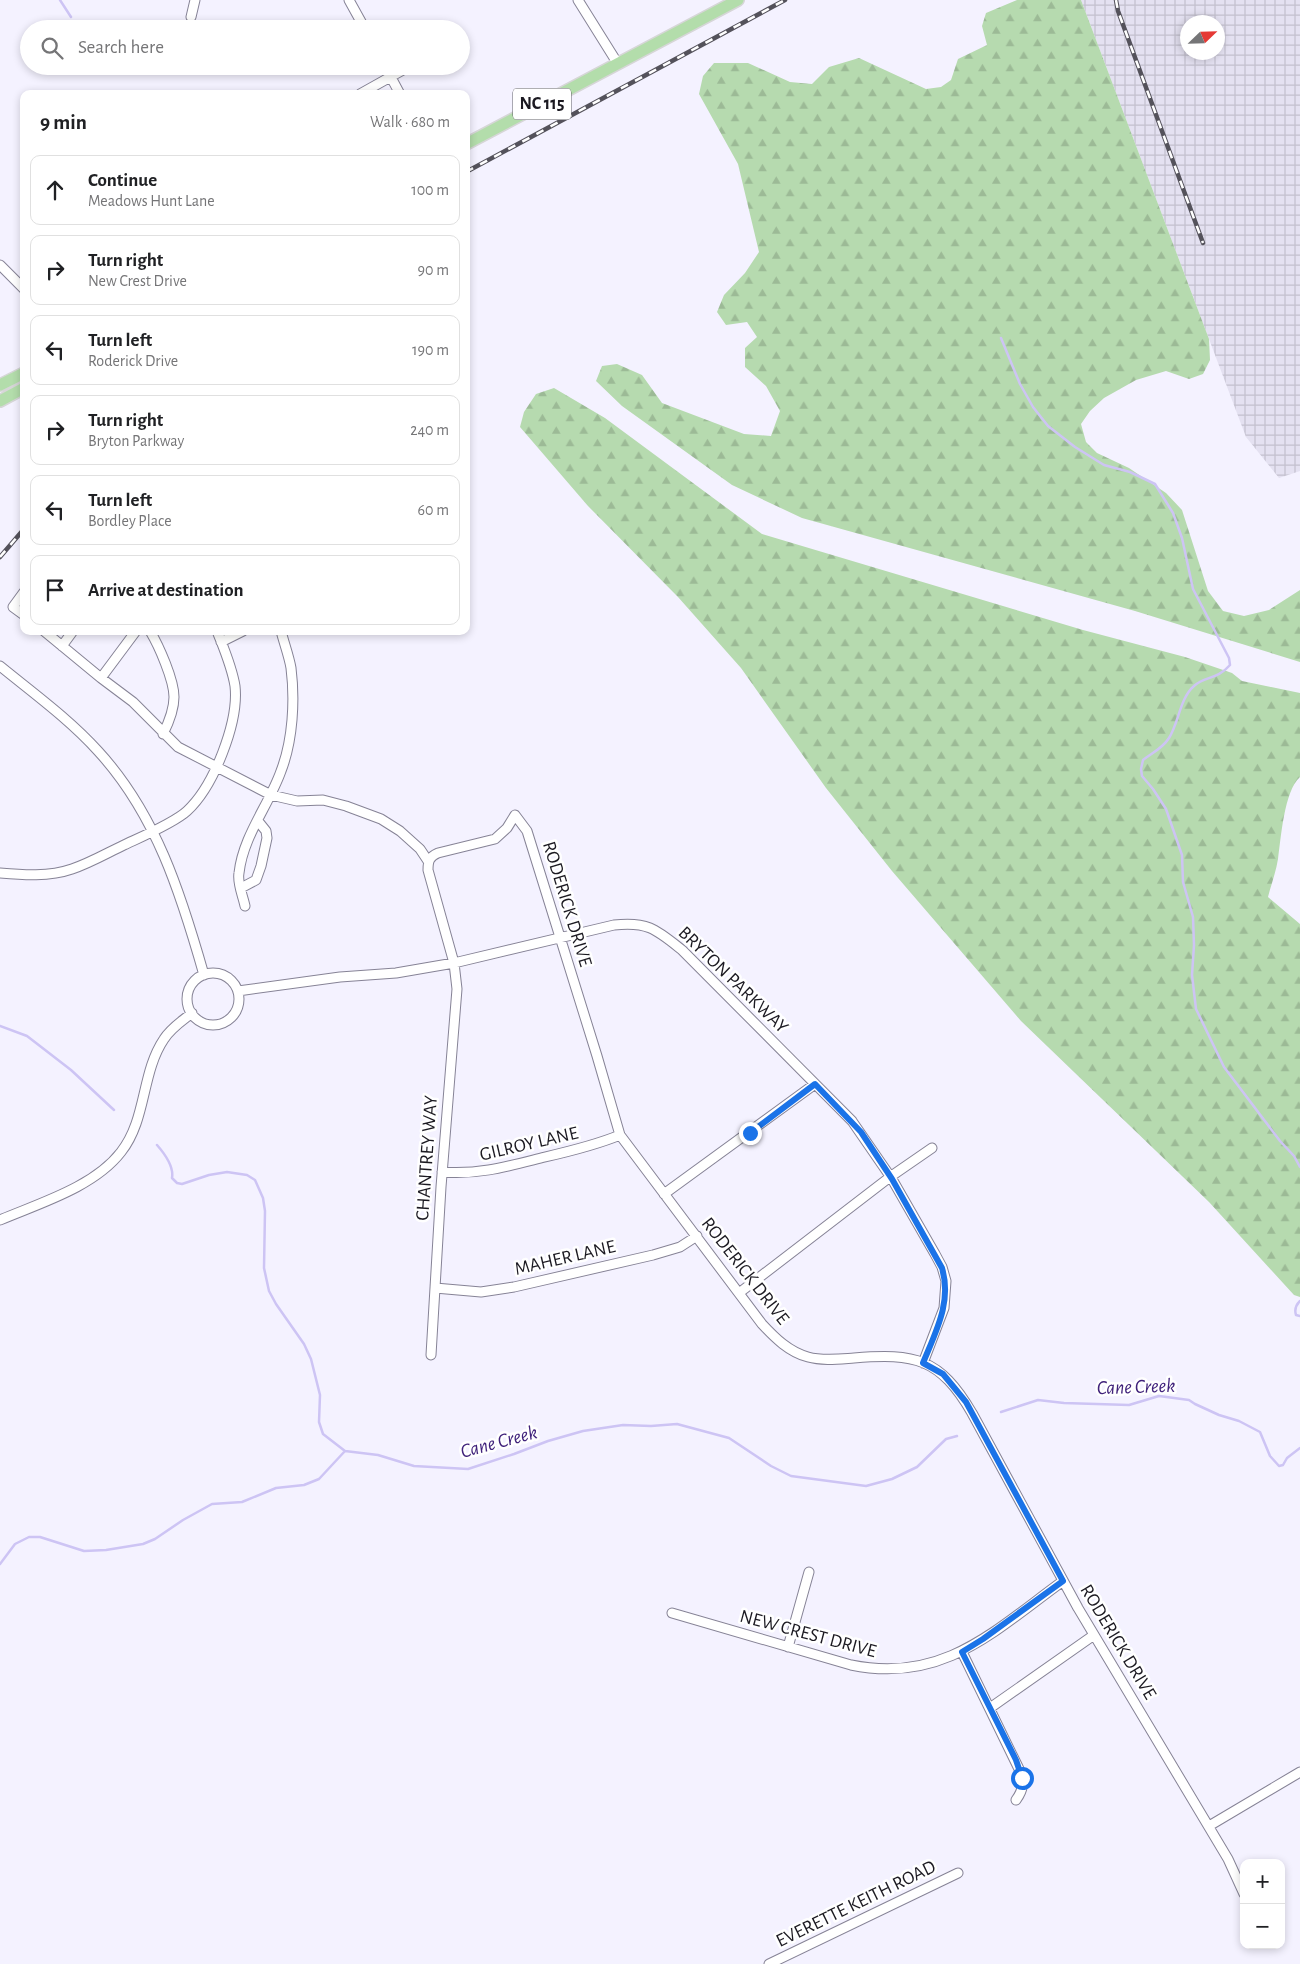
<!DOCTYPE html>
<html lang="en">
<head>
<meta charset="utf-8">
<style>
  :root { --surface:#fff; --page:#f2f2f2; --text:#202124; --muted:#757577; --line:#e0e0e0 }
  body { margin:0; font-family:"Alegreya Sans",sans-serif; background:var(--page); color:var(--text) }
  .controls { position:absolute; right:15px; bottom:15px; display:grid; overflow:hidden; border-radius:10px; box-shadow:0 2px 8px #0003 }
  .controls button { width:45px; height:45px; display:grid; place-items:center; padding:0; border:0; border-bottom:1px solid var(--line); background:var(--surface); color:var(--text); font:25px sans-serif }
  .compass { position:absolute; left:1180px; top:15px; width:45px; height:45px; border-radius:50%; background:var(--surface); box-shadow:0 2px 8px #0003; rotate:67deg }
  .stop { position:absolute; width:15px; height:15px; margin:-11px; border:4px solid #1a73e8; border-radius:50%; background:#fff }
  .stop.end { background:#1a73e8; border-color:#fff; box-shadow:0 1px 5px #0008 }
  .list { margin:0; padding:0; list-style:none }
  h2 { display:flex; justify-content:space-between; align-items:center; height:65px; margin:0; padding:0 20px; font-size:21px }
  h2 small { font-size:16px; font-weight:400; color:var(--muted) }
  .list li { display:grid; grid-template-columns:32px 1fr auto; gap:15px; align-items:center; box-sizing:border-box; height:70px; margin:0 10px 10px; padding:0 10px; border:1px solid var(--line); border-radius:10px }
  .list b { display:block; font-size:19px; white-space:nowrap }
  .list p { margin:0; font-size:16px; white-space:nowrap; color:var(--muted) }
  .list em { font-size:16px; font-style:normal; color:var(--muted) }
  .icon { flex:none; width:28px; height:28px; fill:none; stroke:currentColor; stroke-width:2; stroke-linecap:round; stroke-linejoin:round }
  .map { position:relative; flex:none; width:1300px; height:1964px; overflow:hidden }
  .search { position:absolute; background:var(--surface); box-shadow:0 2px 8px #0003; left:20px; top:20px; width:450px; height:55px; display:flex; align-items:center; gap:12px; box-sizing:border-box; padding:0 18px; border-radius:28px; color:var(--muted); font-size:19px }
  .panel { position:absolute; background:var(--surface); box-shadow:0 2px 8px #0003; left:20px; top:90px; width:450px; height:545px; border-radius:10px }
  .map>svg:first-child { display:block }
  .industrial { fill:url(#industrial-grid); fill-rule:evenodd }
  .forest { fill:url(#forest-firs) }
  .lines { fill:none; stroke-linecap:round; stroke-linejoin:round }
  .stream { stroke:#cdc4f4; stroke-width:2.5 }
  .minor-casing { stroke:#868396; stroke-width:11 }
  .major-casing { stroke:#d6d6d7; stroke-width:14 }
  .minor { stroke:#fff; stroke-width:9 }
  .major { stroke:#b3ddab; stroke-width:11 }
  .rail-casing { stroke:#54525b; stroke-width:4.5 }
  .rail { stroke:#fff; stroke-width:2.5; stroke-dasharray:8; stroke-linecap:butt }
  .route { stroke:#1a73e8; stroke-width:6 }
  .labels { text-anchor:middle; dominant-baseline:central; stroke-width:5; stroke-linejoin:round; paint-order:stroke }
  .shield { fill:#fff; stroke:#5f5e64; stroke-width:1 }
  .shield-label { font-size:18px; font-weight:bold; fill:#1b1921 }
  .street-label { font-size:19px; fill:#1b1921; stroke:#fff }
  .water-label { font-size:20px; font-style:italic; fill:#40227b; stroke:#fff }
</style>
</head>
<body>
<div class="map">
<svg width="1300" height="1964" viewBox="0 0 1300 1964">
  <defs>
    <pattern id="industrial-grid" width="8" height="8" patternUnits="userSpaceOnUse" patternTransform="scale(1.25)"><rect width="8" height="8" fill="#e4e1f1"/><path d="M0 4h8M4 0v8" fill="none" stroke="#c3c0ce"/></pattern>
    <pattern id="forest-firs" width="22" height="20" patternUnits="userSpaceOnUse" patternTransform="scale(1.25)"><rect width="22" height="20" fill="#b6daaf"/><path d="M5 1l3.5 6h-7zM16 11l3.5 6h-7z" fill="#9cba96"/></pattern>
  </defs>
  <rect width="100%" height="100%" fill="#f4f2ff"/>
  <path class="industrial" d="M1081,0H1300V471L1279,478L1246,437ZM1188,22H1218V52H1188Z"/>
  <path class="forest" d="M1017,0H1081L1209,339L1210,360L1203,374L1189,379L1166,371L1136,380L1104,398L1090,411L1081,424L1086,442L1097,453L1129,468L1166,493L1182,510L1208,591L1223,611L1244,616L1269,610L1300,590V662L1135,611L802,518L732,485L622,406L596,381L602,366L617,364L642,375L662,403L744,434L771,436L780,411L766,386L745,367V348L757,337L747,322L726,325L717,312L724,295L745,273L759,252L738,164L699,94L703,76L714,63H748L790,82L812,84L829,67L859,58L926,89L941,87L951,80L958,59L987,45L982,26L986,13Z
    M554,388L605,418L762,534L1083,630L1185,657L1232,673L1242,681L1300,693V777C1284,791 1281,839 1278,859C1276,872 1271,885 1268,897L1300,924V1297L1294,1295L1209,1202L1021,1021L892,871L826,788L741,668L678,597L588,506L520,427L524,412L536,394Z"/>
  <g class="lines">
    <path class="stream" d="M60,0L71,17
      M1001,338L1020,384L1033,407L1048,426L1075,447L1104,465L1130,472L1155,484L1173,513L1182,538L1193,589L1229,658L1230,665C1217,680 1205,676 1194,686C1180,698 1179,722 1169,738C1163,748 1152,753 1143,760L1141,769L1142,776L1153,789L1166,809L1182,855L1183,882L1193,917L1194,945L1192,975L1196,1009L1224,1067L1280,1141L1294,1156L1300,1167
      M0,1026L27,1036L71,1070L114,1110
      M157,1145C164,1153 174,1167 172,1178L177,1183L182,1184L209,1175L227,1172L247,1175L255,1180L263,1198L265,1211L264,1268L269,1291L276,1304L304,1344L311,1359L320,1395L319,1422L323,1434L345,1451L378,1455L414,1466L468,1469L514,1454L548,1441L583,1431L623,1425L651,1426L677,1424L729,1438L771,1466L791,1476L866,1486L892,1479L917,1467L946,1439L957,1436
      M1300,1301C1296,1305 1294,1309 1296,1315L1300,1316
      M1001,1412L1038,1400L1064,1403L1129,1405L1159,1396L1189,1400L1195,1404L1219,1415L1239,1421L1260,1432L1270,1456L1279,1466L1283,1465L1287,1458L1300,1448
      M0,1564L15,1544L29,1537H40L84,1551L106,1550L143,1544L155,1539L183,1520L212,1504L242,1502L276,1488L304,1485L319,1479L345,1451"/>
    <defs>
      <path id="minor" d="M349,0L365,29
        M578,0L618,64
        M191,17L195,0
        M385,66L400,94
        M360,94L410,66
        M0,265L24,289
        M24,592L13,607L24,615
        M44,631L101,678L133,702L178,747L271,795L297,801L323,800L346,806L381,819L400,831L420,849L428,861
        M150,631C159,646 174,680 174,697C174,710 169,722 163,734
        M221,642L243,631
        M62,646L73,631
        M0,666C33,693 69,719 98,751C156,814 181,894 204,975
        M101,678L136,631
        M0,873C23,875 49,877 72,869C90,863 107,853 124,845C141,837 174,823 187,811C214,786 239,722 235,686C232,667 224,649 217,631
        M241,888L256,880L261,866L267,838L266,831L258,821
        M245,906C243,896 237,883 239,873C243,836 269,805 281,771C293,740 295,700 291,668C289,656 284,643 281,631
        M187 999a26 26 0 1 1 52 0a26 26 0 1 1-52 0Z
        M238,991L340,977L396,973L454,963L614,925C648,921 657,930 682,950L852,1121L892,1179L935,1254L942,1267L946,1281L944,1308L923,1363
        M442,1172C480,1175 509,1166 545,1157C571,1151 596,1145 620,1135
        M664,1194L815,1084
        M0,1220C40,1203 94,1187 121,1152C147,1119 141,1073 164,1039C171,1028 182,1021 192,1013
        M435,1288L481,1292L514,1287L653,1255L680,1247L697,1236
        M739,1293L890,1177L932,1148
        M431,1355L441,1187L457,989L454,963L428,870C428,861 429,857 438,853L495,839L507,828L515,815L527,831L597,1056L620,1135L762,1324C775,1338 789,1352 808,1357C822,1361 839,1359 854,1358C915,1353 940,1358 972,1413L1078,1608L1228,1859L1244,1894
        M672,1613L851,1665C943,1684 994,1631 1063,1581
        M788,1647L809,1572
        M962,1652L1019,1769C1024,1782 1024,1789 1016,1800
        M990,1708L1094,1635
        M1209,1826L1300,1772
        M769,1964L958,1873"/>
      <path id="major" d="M466,144L738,0
        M0,385L24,373
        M0,401L24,388"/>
    </defs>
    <use href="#minor" class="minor-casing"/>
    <use href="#major" class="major-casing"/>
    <use href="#minor" class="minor"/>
    <use href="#major" class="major"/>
    <defs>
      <path id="rail" d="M1116,0L1118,11L1203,243
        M466,172L785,0
        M0,557L24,529"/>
    </defs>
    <use href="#rail" class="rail-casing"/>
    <use href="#rail" class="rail"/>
  </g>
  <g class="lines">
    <path class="route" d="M750,1133L815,1084L861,1132L892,1179L942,1268C952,1302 936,1331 923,1363L943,1374L966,1402L1063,1581L983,1639L962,1652L1016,1760L1022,1778"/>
  </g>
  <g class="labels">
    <rect class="shield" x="513" y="88.5" width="58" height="31" rx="4"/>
    <g class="shield-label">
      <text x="542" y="104">NC 115</text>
    </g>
    <g class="street-label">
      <text transform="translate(567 904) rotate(73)">RODERICK DRIVE</text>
      <text transform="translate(733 980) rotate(44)">BRYTON PARKWAY</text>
      <text transform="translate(529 1144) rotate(-13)">GILROY LANE</text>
      <text transform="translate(427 1158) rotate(-86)">CHANTREY WAY</text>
      <text transform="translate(565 1258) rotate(-13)">MAHER LANE</text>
      <text transform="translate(745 1271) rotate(52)">RODERICK DRIVE</text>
      <text transform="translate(808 1634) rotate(15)">NEW CREST DRIVE</text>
      <text transform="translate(1118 1642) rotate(59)">RODERICK DRIVE</text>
      <text transform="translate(856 1904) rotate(-26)">EVERETTE KEITH ROAD</text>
    </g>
    <g class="water-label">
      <text transform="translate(1136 1387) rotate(-2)">Cane Creek</text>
      <text transform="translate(499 1442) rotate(-15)">Cane Creek</text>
    </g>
  </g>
</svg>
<div class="controls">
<button>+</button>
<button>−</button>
</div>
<svg class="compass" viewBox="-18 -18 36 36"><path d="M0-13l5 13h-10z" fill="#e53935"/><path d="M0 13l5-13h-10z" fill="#757577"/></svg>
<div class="stop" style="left:1022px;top:1778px"></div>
<div class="stop end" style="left:750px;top:1133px"></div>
<div class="search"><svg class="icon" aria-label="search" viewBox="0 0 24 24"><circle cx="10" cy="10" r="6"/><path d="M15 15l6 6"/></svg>Search here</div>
<section class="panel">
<h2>9 min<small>Walk · 680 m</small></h2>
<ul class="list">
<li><svg class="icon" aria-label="ahead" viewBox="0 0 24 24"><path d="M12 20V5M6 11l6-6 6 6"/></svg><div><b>Continue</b><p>Meadows Hunt Lane</p></div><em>100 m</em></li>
<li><svg class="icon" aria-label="right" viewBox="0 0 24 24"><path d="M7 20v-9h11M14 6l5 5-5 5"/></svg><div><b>Turn right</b><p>New Crest Drive</p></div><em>90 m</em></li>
<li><svg class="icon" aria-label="left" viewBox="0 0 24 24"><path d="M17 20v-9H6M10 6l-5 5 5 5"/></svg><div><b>Turn left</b><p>Roderick Drive</p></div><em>190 m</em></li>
<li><svg class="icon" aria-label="right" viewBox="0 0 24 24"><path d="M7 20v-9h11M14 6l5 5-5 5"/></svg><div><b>Turn right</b><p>Bryton Parkway</p></div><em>240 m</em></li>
<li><svg class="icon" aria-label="left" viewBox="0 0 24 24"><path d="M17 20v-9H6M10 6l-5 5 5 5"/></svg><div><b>Turn left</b><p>Bordley Place</p></div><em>60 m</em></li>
<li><svg class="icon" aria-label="arrive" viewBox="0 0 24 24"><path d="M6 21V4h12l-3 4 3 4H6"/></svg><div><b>Arrive at destination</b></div></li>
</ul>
</section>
</div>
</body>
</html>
